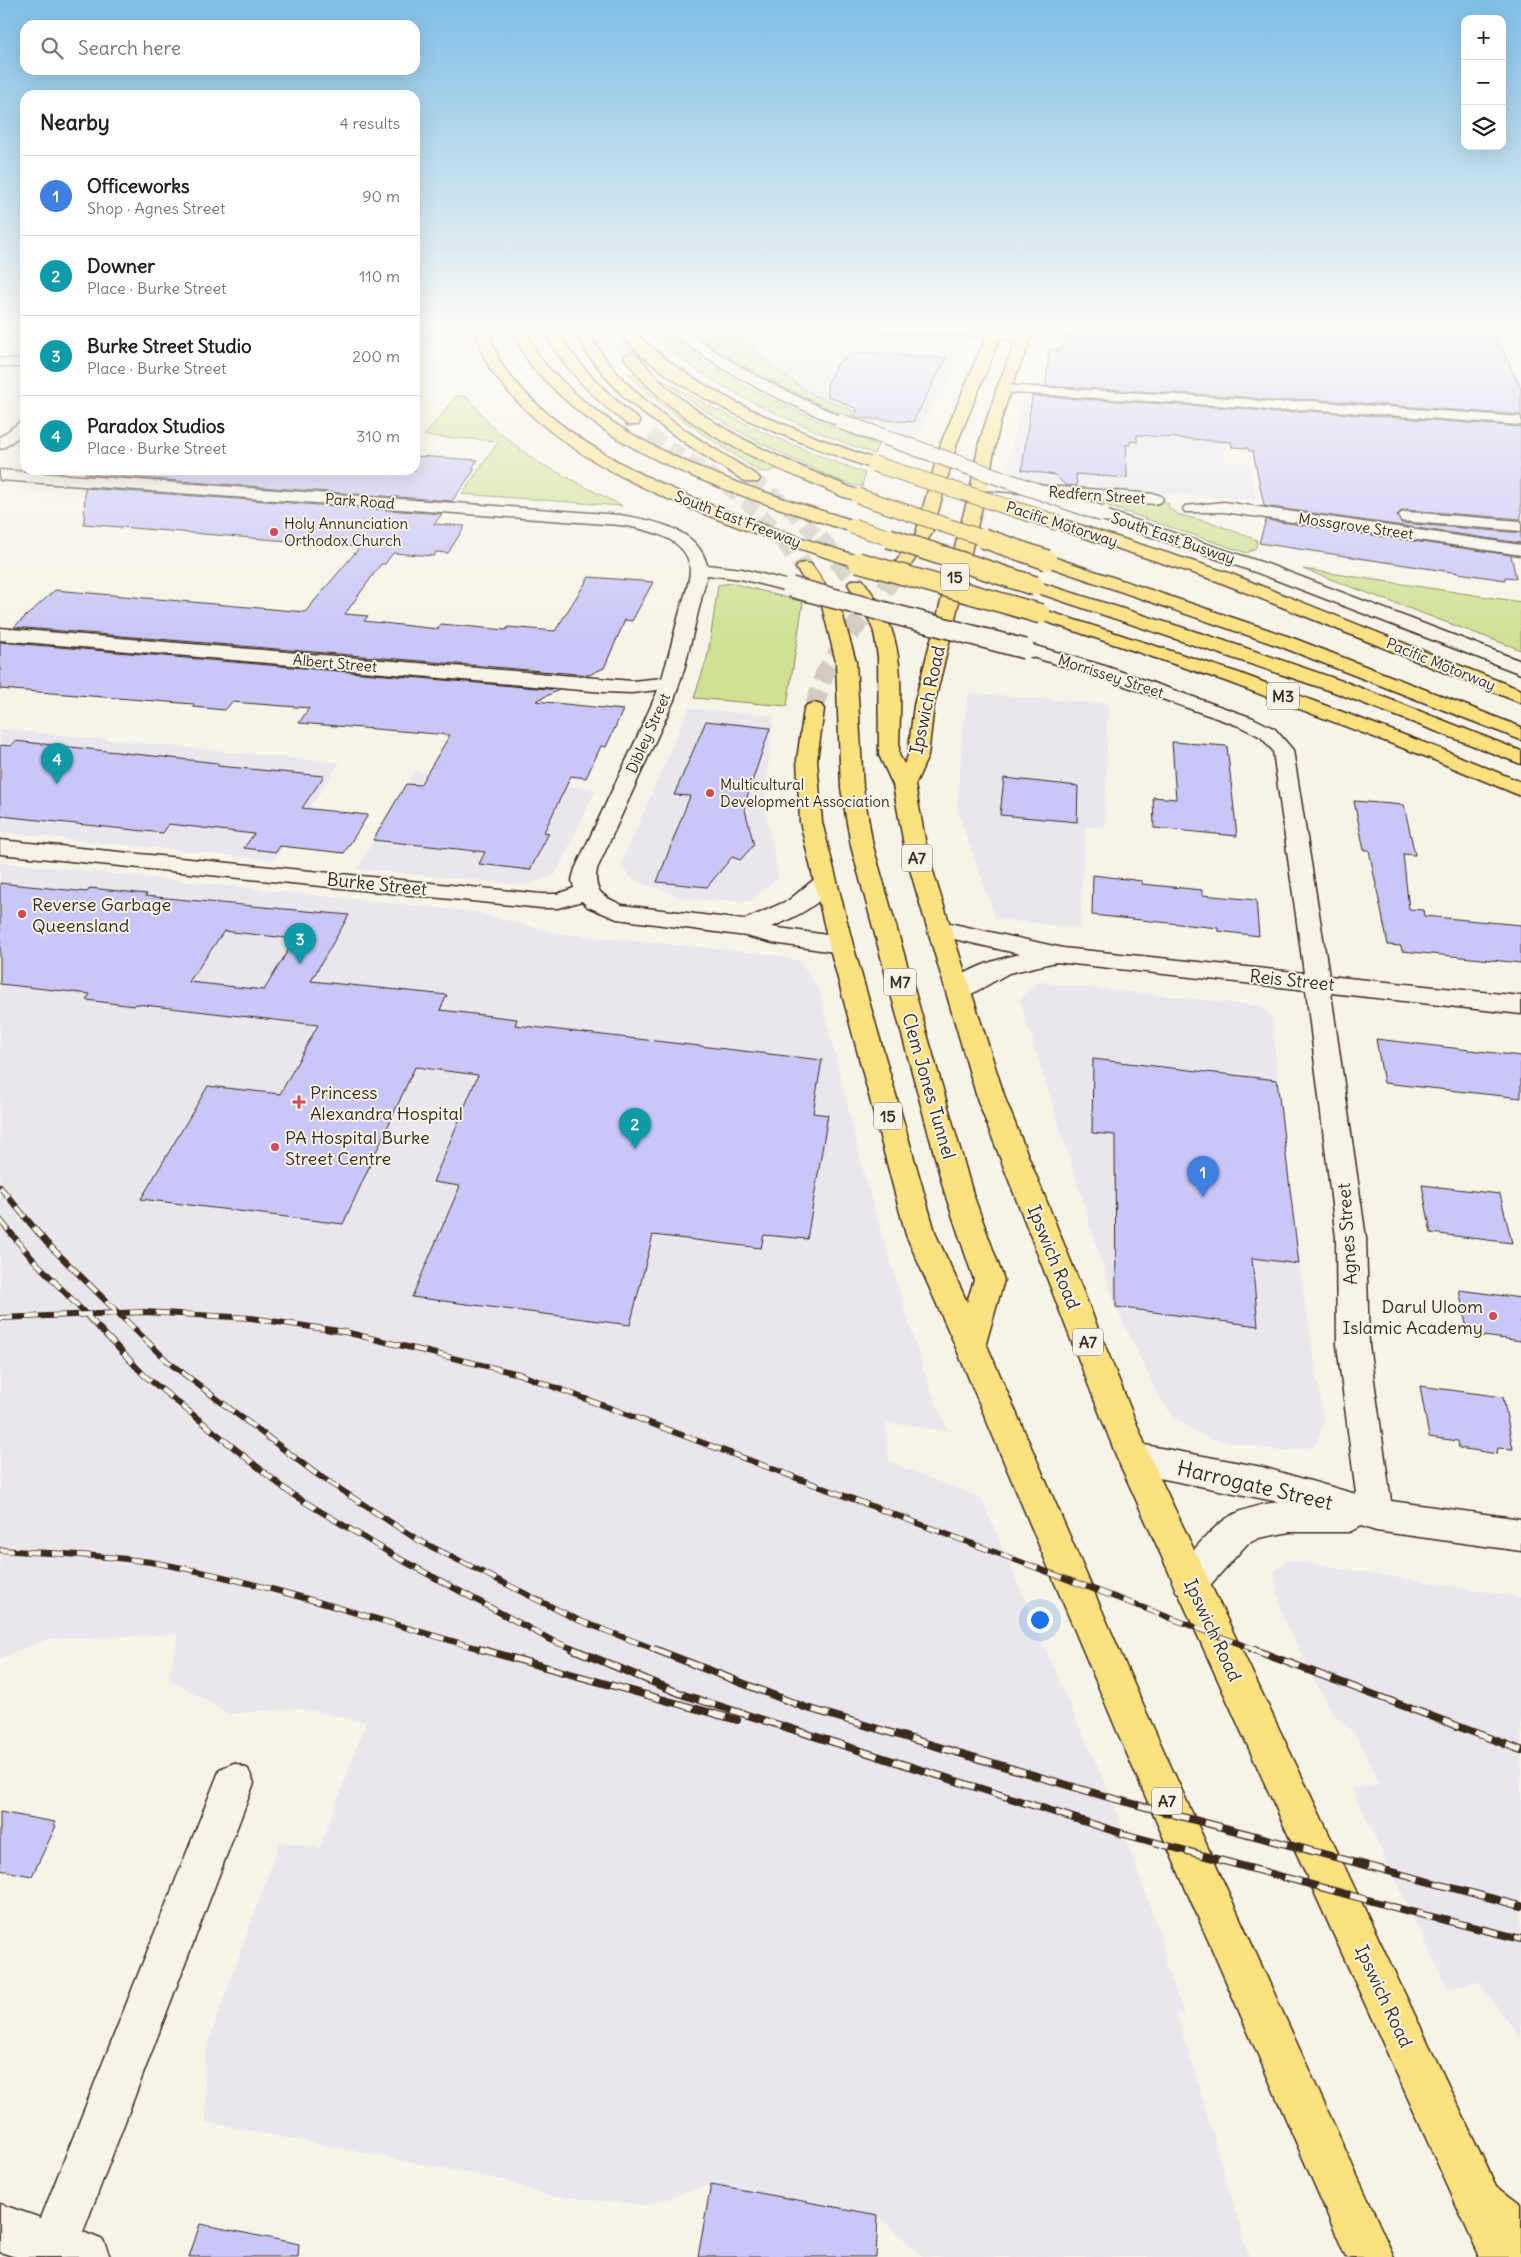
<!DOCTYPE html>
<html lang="en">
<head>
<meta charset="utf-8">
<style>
  :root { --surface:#fff; --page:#f6f6f6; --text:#222; --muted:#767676; --line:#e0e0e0; --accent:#2563eb }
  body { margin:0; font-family:Delius,sans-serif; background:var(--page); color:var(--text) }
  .controls { position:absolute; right:15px; top:15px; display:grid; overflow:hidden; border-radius:10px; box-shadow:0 5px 20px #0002 }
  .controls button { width:45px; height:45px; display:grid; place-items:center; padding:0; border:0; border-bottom:1px solid var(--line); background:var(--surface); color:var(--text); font:25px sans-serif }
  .you { position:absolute; left:1039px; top:1619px; width:18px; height:18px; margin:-12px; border:4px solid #fff; border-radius:50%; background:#1a73e8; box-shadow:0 0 0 8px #1a73e833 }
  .badge { display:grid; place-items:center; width:32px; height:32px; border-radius:50%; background:var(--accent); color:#fff; font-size:16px; font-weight:700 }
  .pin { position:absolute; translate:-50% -41px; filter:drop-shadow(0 1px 2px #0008) }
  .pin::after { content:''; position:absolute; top:26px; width:18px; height:15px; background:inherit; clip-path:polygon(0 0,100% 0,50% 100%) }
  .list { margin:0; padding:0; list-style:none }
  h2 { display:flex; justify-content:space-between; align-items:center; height:65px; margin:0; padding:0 20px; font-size:21px }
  h2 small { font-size:16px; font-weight:400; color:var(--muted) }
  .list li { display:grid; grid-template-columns:32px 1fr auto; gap:15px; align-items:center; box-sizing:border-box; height:80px; padding:0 20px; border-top:1px solid var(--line) }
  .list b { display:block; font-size:19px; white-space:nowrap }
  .list p { margin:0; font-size:16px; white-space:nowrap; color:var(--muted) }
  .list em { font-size:16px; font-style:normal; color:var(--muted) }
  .icon { flex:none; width:28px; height:28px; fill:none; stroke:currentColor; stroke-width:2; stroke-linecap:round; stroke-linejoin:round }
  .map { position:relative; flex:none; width:1521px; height:2257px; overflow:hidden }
  .search { position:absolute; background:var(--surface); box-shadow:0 5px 20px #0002; left:20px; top:20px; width:400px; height:55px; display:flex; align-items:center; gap:12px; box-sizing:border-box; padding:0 18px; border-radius:15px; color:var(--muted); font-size:19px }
  .panel { position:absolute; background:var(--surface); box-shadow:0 5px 20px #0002; left:20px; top:90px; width:400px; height:385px; border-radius:15px }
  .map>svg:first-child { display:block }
  .built { fill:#e9e6ed }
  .green { fill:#d0e195; stroke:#86865a }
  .building { fill:#c9c6f8; stroke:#3b2a1e; fill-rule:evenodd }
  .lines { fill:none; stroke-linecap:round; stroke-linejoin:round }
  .highway-tunnel-far1 { stroke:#d1cbc0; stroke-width:15; stroke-dasharray:15 8; stroke-linecap:butt }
  .highway-tunnel { stroke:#d1cbc0; stroke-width:19; stroke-dasharray:19 9; stroke-linecap:butt }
  .minor-casing { stroke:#3b2a1e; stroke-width:3 }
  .highway-casing { stroke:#3b2a1e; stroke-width:3 }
  .minor { fill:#f7f3e8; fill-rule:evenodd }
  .highway { fill:#fbe180; fill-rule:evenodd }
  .rail-far1-casing { stroke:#3b2a1e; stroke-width:6 }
  .rail-casing { stroke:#3b2a1e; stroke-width:8 }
  .rail-far1 { stroke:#f7f3e8; stroke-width:4.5; stroke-dasharray:13; stroke-linecap:butt }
  .rail { stroke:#f7f3e8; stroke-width:5.5; stroke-dasharray:17; stroke-linecap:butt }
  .minor-bridge-far1-casing { stroke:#3b2a1e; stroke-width:17; stroke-linecap:butt }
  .minor-bridge-casing { stroke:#3b2a1e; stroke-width:22; stroke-linecap:butt }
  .highway-bridge-far1-casing { stroke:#3b2a1e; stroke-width:17; stroke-linecap:butt }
  .highway-bridge-casing { stroke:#3b2a1e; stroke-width:22; stroke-linecap:butt }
  .minor-bridge-far1 { stroke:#f7f3e8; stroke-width:15 }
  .minor-bridge { stroke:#f7f3e8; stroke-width:19 }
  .highway-bridge-far1 { stroke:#fbe180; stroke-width:15 }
  .highway-bridge { stroke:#fbe180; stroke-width:19 }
  .poi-dot { fill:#d1495b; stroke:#f7f3e8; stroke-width:2 }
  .labels { text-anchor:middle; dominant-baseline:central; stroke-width:4; stroke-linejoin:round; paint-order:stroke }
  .far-street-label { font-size:15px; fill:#3b2a1e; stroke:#f7f3e8 }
  .far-poi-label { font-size:15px; fill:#3b2a1e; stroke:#f7f3e8; text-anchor:start }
  .shield { fill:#f7f3e8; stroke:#73665b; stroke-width:1 }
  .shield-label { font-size:16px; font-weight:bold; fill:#3b2a1e }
  .street-label { font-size:18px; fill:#3b2a1e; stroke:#f7f3e8 }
  .poi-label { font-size:18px; fill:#3b2a1e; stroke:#f7f3e8; text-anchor:start }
  .near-street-label { font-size:21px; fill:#3b2a1e; stroke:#f7f3e8 }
</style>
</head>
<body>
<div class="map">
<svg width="1521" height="2257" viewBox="0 0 1521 2257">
  <rect width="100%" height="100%" fill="#f7f3e8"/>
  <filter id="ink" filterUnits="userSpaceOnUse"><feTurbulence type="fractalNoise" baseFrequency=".02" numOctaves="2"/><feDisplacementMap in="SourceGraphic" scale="10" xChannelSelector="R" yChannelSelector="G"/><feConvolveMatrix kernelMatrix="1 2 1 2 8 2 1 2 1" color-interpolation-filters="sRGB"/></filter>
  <g filter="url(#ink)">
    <path class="built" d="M736,328L960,340L958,356L949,386H942L944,396H942V400H937L915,442L851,418L852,410L812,395L768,364Z
      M1023,399L1216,412L1225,461L1249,463L1256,500L1048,486L1005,472Z
      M969,693L1108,704L1105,828L1085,826L1080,928L996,919L957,810L963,723Z
      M689,708L774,716L765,792V809L779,877L751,901L688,899L635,881L620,866Z
      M0,729L340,763L274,860L0,832Z
      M415,771L596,789L556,874L544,879L524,885L357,869Z
      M0,862L476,912L553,933L769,954L799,961L819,990L867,1186L928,1384L948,1431L886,1422L889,1462L981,1498L1077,1722L1105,1783L1160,1934L1166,1966L1185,2016L1177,2013L1249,2257H923L878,2215L711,2184L647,2205L549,2196L504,2180L206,2122L204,2055L280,1841L320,1848L366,1722L298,1708L229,1714L169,1679L178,1634L48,1639L0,1658Z
      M1038,982L1261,1006L1273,1017L1277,1080L1299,1264L1324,1422L1315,1446L1285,1451L1209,1439L1173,1417L1155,1389L1116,1307L1020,1000Z
      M1286,1560L1521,1597V2039L1478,1981L1448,1989L1352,1789L1380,1783L1356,1735L1331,1711L1283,1618L1274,1572Z"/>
    <path class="green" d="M415,323H432L433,335L415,356Z
      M640,323H654L704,362L754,391L819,421L878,445L874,454C794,423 700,386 640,323Z
      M682,323L731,324L768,364L813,395L852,410L851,418C791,392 733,364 682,323Z
      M635,373L654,390L780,468L768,472L759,471C713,441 667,413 628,374Z
      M666,382C729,419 796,448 865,473L862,487C843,484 825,474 808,466C757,443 710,417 666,382Z
      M456,396L468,397L490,425L534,460L622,506L462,494L499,441L424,436Z
      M1120,491L1143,493L1168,503L1169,508L1179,515L1213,523L1257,540L1256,548L1247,553L1084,498L1092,493Z
      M1303,569L1521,602V650Z
      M732,583L803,602L787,706L694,698L708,655L718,585Z"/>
    <path class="building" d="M1070,323L1117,326V323H1345L1381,327L1494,332L1521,389V415L1307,399L1274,401L1246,397L1046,386L1049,349H1063L1065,336L1069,337Z
      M854,352L946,358L913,422L859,418L855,417L857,409L828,396L827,385L834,369L839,362Z
      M1032,396L1246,409L1274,413L1307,411L1521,427V519L1407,510L1401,511L1397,516L1401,523L1521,533V543L1264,506L1253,451H1249L1248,448L1232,447L1231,442L1137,435V442L1130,441V445H1126L1127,478L1076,474L1077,486L1065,485L1055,475L1022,470Z
      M415,456L478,460L472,468L475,469L452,501L85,474L86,470H415Z
      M85,488L442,514L434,524L465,526L448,553L436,552L434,556L393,553L385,564H381L345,614L368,616L364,621L438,629L441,624L506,630L508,627L555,631L589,577L653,582L632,621L625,620L604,668L589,675L14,627L55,590L305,612L360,547L84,524Z
      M1266,520L1511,555L1516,578L1505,577V580L1259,543Z
      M0,642L559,690L536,701L623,710L606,747L601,746L586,778L571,776L544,832L549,833L530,870L479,864L485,852L373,840L406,784L420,785L450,735L299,723L309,708L232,702L225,710L193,707L194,704L0,689Z
      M706,721L770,728L744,806L754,845L740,860L732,857L707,887L657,882L690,796L674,795Z
      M15,741L218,763V766L324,776L302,808L368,815L344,853L280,846L276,852L244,848L254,834L169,824L163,833L0,816V745L11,746Z
      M1172,742L1227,746L1237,836L1154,828L1153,797L1176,799Z
      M1004,778L1078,786L1077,822L1000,815Z
      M1354,801L1404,805L1415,855L1403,854L1409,909L1423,910L1424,916L1521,925V963L1402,951L1401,946L1388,945L1369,850H1364Z
      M1093,875L1142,881V884L1202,890V895L1256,900L1259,936L1218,931V928L1092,915Z
      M0,883L87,892L90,888L147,894L145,896L349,915L311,981L447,995L440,1010L517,1019L515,1025L822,1060L813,1113L828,1115L807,1239L764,1235L761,1248L653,1235L630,1325L412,1297L460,1186L433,1182L478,1075L415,1067L343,1224L141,1199L208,1086L280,1094L318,1025L136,1004L134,1006L86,1000L90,994L0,984ZM224,931L295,939L264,990L189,982Z
      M1376,1039L1521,1056V1098L1384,1083Z
      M1093,1059L1277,1080L1299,1264L1252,1258L1258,1326L1116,1307L1115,1135L1092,1133Z
      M1422,1185L1500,1194L1512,1243L1431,1233Z
      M1459,1290L1521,1298V1341L1468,1334Z
      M1420,1386L1503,1397L1513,1449L1498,1448L1497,1454L1459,1448L1458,1441L1429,1437Z
      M0,1812L55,1822L53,1826H56L32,1876L0,1870Z
      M711,2184L878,2215L876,2257H698Z
      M200,2224L299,2244L298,2257H189Z"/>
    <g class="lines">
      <path class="highway-tunnel-far1" d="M608,323L631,357
        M650,435C696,466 748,495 783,539
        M752,479L783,503L820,539"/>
      <path class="highway-tunnel" d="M782,538L805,568
        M819,538L857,584
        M814,709L824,675L849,635L899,570"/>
      <defs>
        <path id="minor" d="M663,323H678C728,366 787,392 847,419L849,422L847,425H837L769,394L725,370L684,342Z
          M799,323C828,321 1019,324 1031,338L1024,342L981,336L806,327Z
          M0,358L25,360V368L0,366Z
          M1003,385L1246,399L1274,403L1307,401L1521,417V425L1307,409L1274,411L1246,407L998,392L996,389L998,386Z
          M25,421V432L5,447L0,449V437L20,422Z
          M0,470L620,515C651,520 698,528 707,565L742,569L797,583L800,587L797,591L791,592L741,579L707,575L685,666L674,700L597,869C593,893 603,896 622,905L744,920L789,900L817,877L825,875L833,877L837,882C822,904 796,917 772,927L841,937L850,939L853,945L850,951L841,953L773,943L746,936L617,919L588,907L582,901L558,908H541L0,854V840L541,894H557L574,888L572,880L575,869L635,742L658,690L632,693L604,692L0,640V628L632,681L662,678C669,656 674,633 680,611C684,597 690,583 690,569C689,537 644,529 620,525L0,480Z
          M979,481L1155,494L1161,496L1163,499L1161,502L1155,504L973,489L971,486L973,483Z
          M1224,502L1521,545V555L1224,512H1185L1183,509L1185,506Z
          M1102,509L1270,565L1521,661V674L1258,573L1096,518L1094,514L1096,510Z
          M1407,512L1521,521V531L1401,521L1399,517L1401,513Z
          M1025,643L1105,666L1253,718L1275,729L1293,750L1329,976L1521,996V1014L1331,993L1366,1238L1369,1345L1391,1501L1521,1519V1551L1376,1531L1361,1526L1349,1532H1290L1259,1538L1247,1544L1203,1593L1190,1598L1177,1593L1172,1581C1179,1565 1208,1532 1223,1521C1238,1510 1261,1504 1279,1502L1134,1473L1122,1468L1117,1458L1122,1448L1134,1443L1262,1467L1356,1494L1337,1345L1336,1238L1306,990L1056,962L1009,973L968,996L959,998L950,996L946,990C959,970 998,959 1020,954L932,934L928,929L932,924L940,921L1063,948L1304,973L1273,751L1261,737L1239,726L1091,674L1018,653L1016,649L1018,645Z
          M234,1763L248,1769L254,1783L83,2232L103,2240L110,2257H16L0,2252V2204L41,2218L220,1769Z"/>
        <path id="highway" d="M474,323H486C492,337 495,356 504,368C580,470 747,520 864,558L867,562L864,566H852C741,529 584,481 507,390C502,383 495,376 490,369C482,356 478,337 474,323Z
          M510,323H522C529,335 534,348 542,360C546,367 554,373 560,379C631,454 761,492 858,522L860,526L858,530H846C747,498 620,461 548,383C542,377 535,371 530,364C522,352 515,336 510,323Z
          M540,323H552C575,362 603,391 638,419L640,422L638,425H628C592,397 558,364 540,323Z
          M571,323H583C592,339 601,354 613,368C651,414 708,444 758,476L760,479L758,482H746L697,451L647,416L624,397L604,375L586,352Z
          M612,323H626C693,394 789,428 880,461L882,464L880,467H868C788,438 664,395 612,323Z
          M992,323H1006L957,443L932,533L905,574H893L890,570L916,533L941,443Z
          M1023,323H1037L1013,383L1000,423L987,486L934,705L928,756L915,785L928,856L1006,1101L1150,1457L1496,2186L1521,2205V2257H1480L1117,1458L978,1101L906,856L893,785L879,755L878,657L874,632L867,615L848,584L851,580H863C874,596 886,613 892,631C905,669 899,715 899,755L904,764L908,756L914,705L971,486L979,443L999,383Z
          M631,353L636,354C647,366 658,379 670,390C727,438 796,465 864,493L866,496L864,499C849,503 830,490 817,485C747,456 669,421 624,357Z
          M1058,518L1229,573L1521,690V703L1217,581L1052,527L1050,523L1052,519Z
          M1047,555L1293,638L1521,727V740L1279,646L1041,564L1038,560L1041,556Z
          M805,563L811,564L840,606L856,662L863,788L873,846L973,1194L1004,1280L986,1343L1143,1705L1394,2257H1346L1117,1731L954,1343L906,1235L829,945L800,822L797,760L804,709L807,705L814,703L821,705L824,709L817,760L822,822L853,945L936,1235L967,1302L974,1280L945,1194L851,846L841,788L836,662L822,606L796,568L799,564Z
          M1035,581L1225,641L1348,683L1521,751V764L1334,692L1029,590L1026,586L1029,582Z
          M1041,609L1239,673L1441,749L1521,782V796L1427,757L1225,681L1035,618L1032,614L1035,610Z"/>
      </defs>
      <use href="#minor" class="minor-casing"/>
      <use href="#highway" class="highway-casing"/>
      <use href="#minor" class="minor"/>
      <use href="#highway" class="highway"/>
      <defs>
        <path id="rail-far1" d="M0,1187L46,1242L167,1361L315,1473L418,1540L578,1620L657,1650
          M0,1220L30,1256L145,1376L290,1493L398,1558L551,1640L576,1650
          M0,1318L144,1312L251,1318L345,1332L519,1374L1256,1650
          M0,1550C54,1554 109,1555 162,1564C271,1584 378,1621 484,1650"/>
        <path id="rail" d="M480,1649L737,1720
          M573,1649L684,1695L1124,1834L1412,1912L1521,1939
          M654,1649L804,1707L1111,1798L1521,1906
          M1252,1649L1521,1750"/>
      </defs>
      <use href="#rail-far1" class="rail-far1-casing"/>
      <use href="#rail" class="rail-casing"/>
      <use href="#rail-far1" class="rail-far1"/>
      <use href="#rail" class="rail"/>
      <defs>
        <path id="minor-bridge-far1" d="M842,422L1102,514"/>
        <path id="minor-bridge" d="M791,587L1025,649"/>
        <path id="highway-bridge-far1" d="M874,464L1058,523
          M858,496L986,539
          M852,526L893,539"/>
        <path id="highway-bridge" d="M889,538L1035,586
          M983,538L1047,560
          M858,562L1041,614"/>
      </defs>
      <use href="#minor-bridge-far1" class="minor-bridge-far1-casing"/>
      <use href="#minor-bridge" class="minor-bridge-casing"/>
      <use href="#highway-bridge-far1" class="highway-bridge-far1-casing"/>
      <use href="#highway-bridge" class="highway-bridge-casing"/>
      <use href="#minor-bridge-far1" class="minor-bridge-far1"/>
      <use href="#minor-bridge" class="minor-bridge"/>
      <use href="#highway-bridge-far1" class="highway-bridge-far1"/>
      <use href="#highway-bridge" class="highway-bridge"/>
    </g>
  </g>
  <linearGradient id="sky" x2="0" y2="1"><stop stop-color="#80bee6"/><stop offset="0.51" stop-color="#fbfaf5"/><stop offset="1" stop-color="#fbfaf5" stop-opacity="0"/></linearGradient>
  <rect width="1521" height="639" fill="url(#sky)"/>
  <g class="poi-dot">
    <circle cx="274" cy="532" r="5"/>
    <circle cx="710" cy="793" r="5"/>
    <circle cx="22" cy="914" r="5"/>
    <path d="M296.5 1094.5h5v5h5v5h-5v5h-5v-5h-5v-5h5z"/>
    <circle cx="275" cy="1147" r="5"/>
    <circle cx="1493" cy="1316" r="5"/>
  </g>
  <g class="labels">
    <g class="far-street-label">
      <text transform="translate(1097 495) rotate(4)">Redfern Street</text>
      <text transform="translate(360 501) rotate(4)">Park Road</text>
      <text transform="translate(738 519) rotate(21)">South East Freeway</text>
      <text transform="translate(1062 524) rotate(18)">Pacific Motorway</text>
      <text transform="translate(1356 526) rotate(8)">Mossgrove Street</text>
      <text transform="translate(1173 538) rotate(19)">South East Busway</text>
      <text transform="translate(335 663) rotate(5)">Albert Street</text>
      <text transform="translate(1441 664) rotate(22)">Pacific Motorway</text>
      <text transform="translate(1111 676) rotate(18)">Morrissey Street</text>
      <text transform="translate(648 733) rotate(-66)">Dibley Street</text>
    </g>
    <g class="far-poi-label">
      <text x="284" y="523">Holy Annunciation<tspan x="284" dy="17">Orthodox Church</tspan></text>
      <text x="720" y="784">Multicultural<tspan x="720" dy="17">Development Association</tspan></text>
    </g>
    <g class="shield">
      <rect x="941" y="563.5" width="28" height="27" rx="4"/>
      <rect x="1267" y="682.5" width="32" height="27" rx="4"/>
      <rect x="902" y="844.5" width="30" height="27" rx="4"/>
      <rect x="884" y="968.5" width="32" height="27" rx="4"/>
      <rect x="874" y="1102.5" width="28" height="27" rx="4"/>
      <rect x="1073" y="1328.5" width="30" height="27" rx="4"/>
      <rect x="1152" y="1787.5" width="30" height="27" rx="4"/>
    </g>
    <g class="shield-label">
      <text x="955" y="577">15</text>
      <text x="1283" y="696">M3</text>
      <text x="917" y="858">A7</text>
      <text x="900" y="982">M7</text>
      <text x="888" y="1116">15</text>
      <text x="1088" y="1342">A7</text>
      <text x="1167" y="1801">A7</text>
    </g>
    <g class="street-label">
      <text transform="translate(927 700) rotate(-78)">Ipswich Road</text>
      <text transform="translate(377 884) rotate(6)">Burke Street</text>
      <text transform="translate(1292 980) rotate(6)">Reis Street</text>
      <text transform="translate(929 1086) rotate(74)">Clem Jones Tunnel</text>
      <text transform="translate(1347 1234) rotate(-94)">Agnes Street</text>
      <text transform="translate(1054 1257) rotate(68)">Ipswich Road</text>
      <text transform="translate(1213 1630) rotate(65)">Ipswich Road</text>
      <text transform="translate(1384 1996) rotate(65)">Ipswich Road</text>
    </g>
    <g class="poi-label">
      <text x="32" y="904">Reverse Garbage<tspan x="32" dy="21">Queensland</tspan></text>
      <text x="310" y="1092">Princess<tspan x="310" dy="21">Alexandra Hospital</tspan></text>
      <text x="285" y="1137">PA Hospital Burke<tspan x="285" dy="21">Street Centre</tspan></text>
      <text x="1483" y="1306" text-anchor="end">Darul Uloom<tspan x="1483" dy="21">Islamic Academy</tspan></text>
    </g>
    <g class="near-street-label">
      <text transform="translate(1255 1485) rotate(13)">Harrogate Street</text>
    </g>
  </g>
</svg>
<div class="controls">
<button>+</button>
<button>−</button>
<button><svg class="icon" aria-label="layers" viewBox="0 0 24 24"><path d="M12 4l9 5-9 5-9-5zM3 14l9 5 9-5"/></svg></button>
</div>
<div class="you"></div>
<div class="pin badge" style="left:1203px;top:1197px;background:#3f7fe0">1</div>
<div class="pin badge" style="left:635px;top:1149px;background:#0f9aa8">2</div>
<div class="pin badge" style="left:300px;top:964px;background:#0f9aa8">3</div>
<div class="pin badge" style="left:57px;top:784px;background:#0f9aa8">4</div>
<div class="search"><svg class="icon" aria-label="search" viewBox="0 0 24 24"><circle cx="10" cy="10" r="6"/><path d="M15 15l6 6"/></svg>Search here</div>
<section class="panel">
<h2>Nearby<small>4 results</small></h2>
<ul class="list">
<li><span class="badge" style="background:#3f7fe0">1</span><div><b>Officeworks</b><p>Shop · Agnes Street</p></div><em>90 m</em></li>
<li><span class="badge" style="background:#0f9aa8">2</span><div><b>Downer</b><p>Place · Burke Street</p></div><em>110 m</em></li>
<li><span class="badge" style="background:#0f9aa8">3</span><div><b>Burke Street Studio</b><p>Place · Burke Street</p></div><em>200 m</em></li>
<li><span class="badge" style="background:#0f9aa8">4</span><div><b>Paradox Studios</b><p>Place · Burke Street</p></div><em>310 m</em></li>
</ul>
</section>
</div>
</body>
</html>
